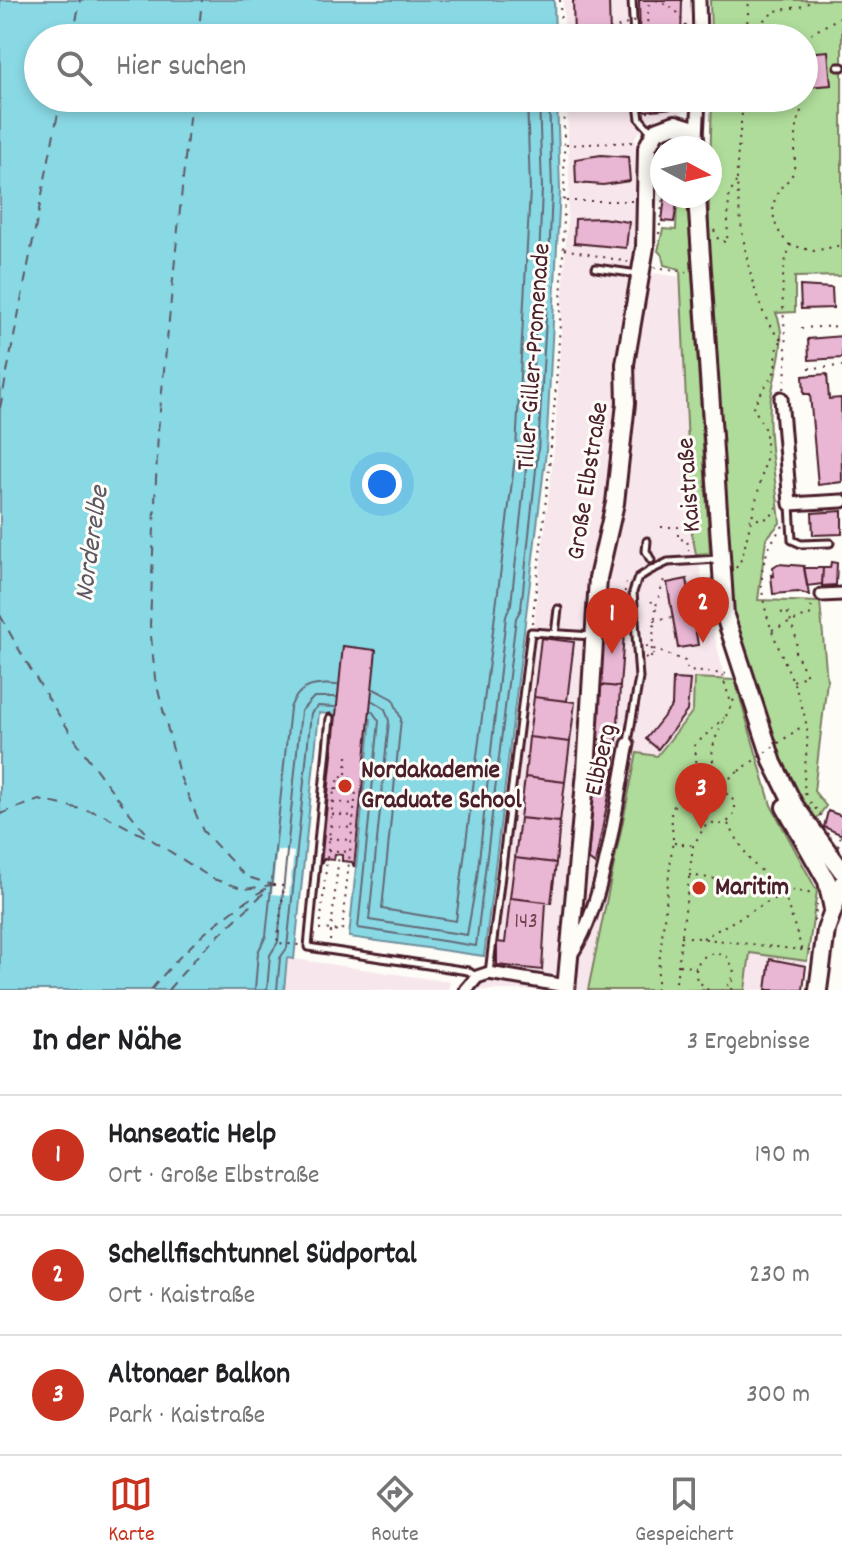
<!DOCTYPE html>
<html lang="de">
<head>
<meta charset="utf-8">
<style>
  :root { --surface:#fff; --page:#f6f6f6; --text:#202124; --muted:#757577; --line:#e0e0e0; --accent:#c8321e }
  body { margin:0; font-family:Dekko,sans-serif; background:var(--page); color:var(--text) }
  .compass { position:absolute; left:650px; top:136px; width:72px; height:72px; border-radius:50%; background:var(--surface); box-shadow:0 4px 12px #0003; rotate:97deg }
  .you { position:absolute; left:382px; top:484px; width:28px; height:28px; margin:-20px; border:6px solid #fff; border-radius:50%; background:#1a73e8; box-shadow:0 0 0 12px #1a73e833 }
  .badge { display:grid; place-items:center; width:52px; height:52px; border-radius:50%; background:var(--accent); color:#fff; font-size:26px; font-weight:700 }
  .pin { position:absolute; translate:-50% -66px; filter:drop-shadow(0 2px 4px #0008) }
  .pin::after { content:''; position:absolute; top:42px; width:28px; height:24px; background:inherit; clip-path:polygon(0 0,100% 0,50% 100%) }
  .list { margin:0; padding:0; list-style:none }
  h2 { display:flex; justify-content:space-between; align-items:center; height:104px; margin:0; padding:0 32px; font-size:34px }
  h2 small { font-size:26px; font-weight:400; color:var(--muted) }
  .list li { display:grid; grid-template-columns:52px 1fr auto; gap:24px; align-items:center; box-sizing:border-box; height:120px; padding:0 32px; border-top:2px solid var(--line) }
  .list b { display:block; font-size:30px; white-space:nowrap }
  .list p { margin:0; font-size:26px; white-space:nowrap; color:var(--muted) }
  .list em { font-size:26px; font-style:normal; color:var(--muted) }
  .icon { flex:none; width:44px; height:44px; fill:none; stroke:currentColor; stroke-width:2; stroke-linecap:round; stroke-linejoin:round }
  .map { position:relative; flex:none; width:842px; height:990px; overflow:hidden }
  .search { position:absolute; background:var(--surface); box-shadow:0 4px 12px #0003; left:24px; right:24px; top:24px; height:88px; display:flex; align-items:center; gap:20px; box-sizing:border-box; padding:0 28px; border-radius:44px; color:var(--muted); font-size:30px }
  .sheet { height:464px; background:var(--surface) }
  nav { display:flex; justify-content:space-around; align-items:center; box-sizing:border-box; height:112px; border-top:2px solid var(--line); background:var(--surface); font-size:22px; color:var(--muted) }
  nav a { display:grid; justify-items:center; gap:4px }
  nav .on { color:var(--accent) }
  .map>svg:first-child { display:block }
  .built { fill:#f7e7ec }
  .green { fill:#afdc9a; stroke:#7c7e62; stroke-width:2 }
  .water { fill:#89d9e5; stroke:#708f9b; stroke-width:2 }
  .pier { fill:#fdfcf7 }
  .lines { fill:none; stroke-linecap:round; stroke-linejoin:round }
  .shore { stroke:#636975; stroke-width:2 }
  .ferry { stroke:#5d5763; stroke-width:2; stroke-dasharray:10 8; stroke-linecap:butt }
  .building { fill:#e9b7d4; stroke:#4a1f2b; stroke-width:2 }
  .lane-casing { stroke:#4a1f2b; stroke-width:11 }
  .street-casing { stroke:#4a1f2b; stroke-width:17 }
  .secondary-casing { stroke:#4a1f2b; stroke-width:22 }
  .path { stroke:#4a1f2b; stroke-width:2; stroke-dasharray:2 6; stroke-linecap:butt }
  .lane { stroke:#fdfcf7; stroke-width:5 }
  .street { stroke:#fdfcf7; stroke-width:11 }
  .secondary { stroke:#fdfcf7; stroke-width:16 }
  .lane-bridge-casing { stroke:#4a1f2b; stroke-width:11; stroke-linecap:butt }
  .path-bridge { stroke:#4a1f2b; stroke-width:2; stroke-dasharray:2 6; stroke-linecap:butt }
  .lane-bridge { stroke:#fdfcf7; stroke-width:5 }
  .poi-dot { fill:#c8321e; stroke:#fdfcf7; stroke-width:3 }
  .labels { text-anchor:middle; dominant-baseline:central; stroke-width:6; stroke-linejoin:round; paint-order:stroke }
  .number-label { font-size:22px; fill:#724555 }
  .street-label { font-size:26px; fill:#4a1f2b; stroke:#fdfcf7 }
  .poi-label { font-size:26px; font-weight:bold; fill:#4a1f2b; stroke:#fdfcf7; text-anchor:start }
  .water-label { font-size:28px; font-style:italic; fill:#5d5763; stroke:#fdfcf7 }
</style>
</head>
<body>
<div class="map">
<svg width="842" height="990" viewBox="0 0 842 990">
  <rect width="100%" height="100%" fill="#fdfcf7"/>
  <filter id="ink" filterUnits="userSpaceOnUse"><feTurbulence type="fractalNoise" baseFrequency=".0125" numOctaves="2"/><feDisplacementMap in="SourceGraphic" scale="16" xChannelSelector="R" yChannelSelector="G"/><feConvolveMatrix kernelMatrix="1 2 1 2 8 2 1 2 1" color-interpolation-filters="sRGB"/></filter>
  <g filter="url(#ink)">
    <path class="built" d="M563,0H690L691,38H565Z
      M567,98H692V110L652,119L635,137L636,271L680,277L692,534L725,681L694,678L693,711L657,756L637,753L588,990H475L495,961L555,441L569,186Z
      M750,953L807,961L803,990H746Z
      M288,958L450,982L448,990H284Z"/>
    <path class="green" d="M710,0H842V276L795,277V312L776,313C790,344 772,375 770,405C767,442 777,485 780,523L766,539L758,600L820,602L827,681L814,791L826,806L815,821L799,804L782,764L732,615L708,238L712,98H804V38H711Z
      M677,196H687L710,553L696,554L692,534L680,269L664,265L662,255L658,251L663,229L676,230Z
      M694,678L735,680L771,805L817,891L807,961L750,953L745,990H588L637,753L657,756L693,711Z"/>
    <path class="water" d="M0,0H554L555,38H38V98H557L560,190L546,452L484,956L349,937L371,719L319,713L294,959L287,958L284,990H0Z"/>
    <path class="pier" d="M277,850L294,852L289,896L272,894Z"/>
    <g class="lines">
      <path class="shore" d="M374,689L393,699L401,719L382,909L456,921L516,450L530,190L527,98
        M373,701L385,709L389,721L369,920L467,935L477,878L506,616L511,604L528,451L538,285L542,189L539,98
        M372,711L379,721L358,928L476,946L516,618L521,609L538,451L548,285L552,190L549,98
        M255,990L258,952L266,936L290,708C298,685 315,683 337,685
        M267,990L270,955L278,942L301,711L314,697H336
        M277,990L280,958L287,948L311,713L318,706L335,707"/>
      <path class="ferry" d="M73,38L80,0
        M198,38L202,0
        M191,98L158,431L150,625L155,678L179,774L203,831L245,876L273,885
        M0,408L61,98
        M0,615C42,693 91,769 149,836
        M0,814L39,800L100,813L152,840L213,879L245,889L272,885
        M151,990C185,947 224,913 272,885
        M168,990L199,954L269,888"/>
    </g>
    <path class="building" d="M573,0H609L610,38H574Z
      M639,0H682L681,38H640Z
      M828,51L831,85L807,87L805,53Z
      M577,98H611V108L577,110Z
      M643,98H684V107L643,111Z
      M601,155L628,157L630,181L603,185L576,183L575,159Z
      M665,197L677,203L674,222L662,221Z
      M602,218L629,222L626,248L574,243L575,219Z
      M800,286L832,288L833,308L801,309Z
      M842,336V358L809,360L808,339Z
      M827,374L829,399L841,398L842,482L818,485L810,394H804L803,376Z
      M842,511V534L813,535L812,513Z
      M831,562L837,563L836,585L822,586L823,568H830Z
      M778,564L804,566L809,595L798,592L773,594L771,575L774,576L773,567Z
      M804,568H823L822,584L807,586Z
      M687,579L698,645L678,648L667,583Z
      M605,606L626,607L620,687L599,685Z
      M541,638L574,642L567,701L534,697Z
      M343,646L376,650L354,867L352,862L342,861V855L335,854L334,860L324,859L321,864Z
      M673,679L690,680L687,711L658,749L646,739L672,706Z
      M599,685L620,687L617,741L596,739Z
      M534,697L575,702L570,742L529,737Z
      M529,737L570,742L565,782L525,777Z
      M598,745L616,747L613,776L595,774Z
      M595,774L613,776L595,864L588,859Z
      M525,777L565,782L560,822L520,818Z
      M828,811L842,816V835L824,827Z
      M520,818L560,822L556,863L515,858Z
      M515,858L556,863L551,903L510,898Z
      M510,898L546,902L542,970L497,965V942L505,943Z
      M770,959L806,966L803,990H766Z"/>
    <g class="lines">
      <defs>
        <path id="lane" d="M632,0L634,38
          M838,67H842
          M637,98L640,119L652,133
          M596,268L638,274
          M790,505L792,540L801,544L830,543
          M647,541L646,551L651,560
          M668,562L718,559
          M555,634L558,609
          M330,718L308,947L468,971L477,977
          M628,742L639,678L633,592L638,578L649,571
          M489,973L531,632L592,636"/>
        <path id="street" d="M699,0L700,38
          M697,137L699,98
          M781,398L790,504L842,501
          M822,595L842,594
          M570,956C604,910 616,803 628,744
          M466,990L477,977L489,973L566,986"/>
        <path id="secondary" d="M697,196L725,616L773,763L794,805L842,871
          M785,807L827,881L833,909
          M566,990L586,771L598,578L615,503L626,403L625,364L645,247L647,148L656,131L675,124L694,130L696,148
          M818,990L826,930L842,884"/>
      </defs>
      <use href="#lane" class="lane-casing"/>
      <use href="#street" class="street-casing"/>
      <use href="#secondary" class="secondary-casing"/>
      <path class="path" d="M560,0L561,38
        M656,0L675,9L687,28
        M710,29L755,27L775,11L804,6L812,0
        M646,38L649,0
        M746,38L749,0
        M804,38L842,16
        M743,98C742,125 736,152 737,179C738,217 752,322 785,342
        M648,113V98
        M566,145L635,142
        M566,201H632
        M714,230L719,241L727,242L729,196L736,182
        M659,234L663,196
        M790,245C774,231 767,208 780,189C784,183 793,178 794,169C796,148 794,130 802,108L796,98
        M564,249L628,262
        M654,267L687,272
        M801,328L842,326
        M809,368L842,366
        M783,389C794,342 771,288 791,245L814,251L842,245
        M749,520L770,518L780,501
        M783,526C729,591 794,657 806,723C811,748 800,773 806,797
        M661,527H678V539L687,540L689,551
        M736,568L742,558L766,459V432L753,406L775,371L777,347L781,341
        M651,601L656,606L665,576
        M612,604L623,605L626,583
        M781,613L787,611L797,640L795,652L807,675L791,682
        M654,620L673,617
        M532,623C553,450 569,273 563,98
        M615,627L626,628
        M772,630L811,614L812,602
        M646,646L685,661L688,671L729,674
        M645,658L659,651
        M651,658L656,606
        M722,675L731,703
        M600,742L618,743
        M697,770L695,745L724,718
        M346,774L347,756
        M726,781C695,755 725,725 736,694
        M334,789L356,791L342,931L320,929Z
        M337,790L339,776L353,777L352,790
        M721,791L726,781L739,771
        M703 808a16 16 0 1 1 32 0a16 16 0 1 1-32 0Z
        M333,802L354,804
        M810,802L824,819
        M332,814L353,816
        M728,824L751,862L782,888
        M331,826L351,828
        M329,838L350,840
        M674,843L691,845
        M838,846L841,835
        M328,850L349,852
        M689,875L815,894
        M273,885L284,886L277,943L299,945
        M784,894L803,952
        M814,921L817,904
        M681,936L810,951
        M703,938L788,891
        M330,941L339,854
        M679,965L696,968
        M656,990L673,839L671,812L686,783L711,766
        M675,990L693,846L708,821
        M708,990L697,980C693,966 700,955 715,953L727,957L734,969L731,983L722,990
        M732,990L733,979"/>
      <use href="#lane" class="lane"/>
      <use href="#street" class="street"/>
      <use href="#secondary" class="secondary"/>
      <defs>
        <path id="lane-bridge" d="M649,571L668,562"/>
      </defs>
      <use href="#lane-bridge" class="lane-bridge-casing"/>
      <path class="path-bridge" d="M610,30L636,21
        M739,771L801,727"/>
      <use href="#lane-bridge" class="lane-bridge"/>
    </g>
  </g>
  <g class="poi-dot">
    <circle cx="345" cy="786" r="8"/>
    <circle cx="699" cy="888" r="8"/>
  </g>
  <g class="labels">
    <g class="number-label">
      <text x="526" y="922">143</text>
    </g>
    <g class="street-label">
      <text transform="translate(535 357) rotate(-86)">Tiller-Giller-Promenade</text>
      <text transform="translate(589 481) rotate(-81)">Große Elbstraße</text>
      <text transform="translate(690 485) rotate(-94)">Kaistraße</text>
      <text transform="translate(602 760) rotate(-78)">Elbberg</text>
    </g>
    <g class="poi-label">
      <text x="361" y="771">Nordakademie<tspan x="361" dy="30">Graduate School</tspan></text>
      <text x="715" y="888">Maritim</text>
    </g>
    <g class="water-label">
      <text transform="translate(94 544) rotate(-82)">Norderelbe</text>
    </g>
  </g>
</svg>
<svg class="compass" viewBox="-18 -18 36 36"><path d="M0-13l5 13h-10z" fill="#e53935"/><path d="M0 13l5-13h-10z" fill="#757577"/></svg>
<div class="you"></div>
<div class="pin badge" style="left:612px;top:654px">1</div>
<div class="pin badge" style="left:703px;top:643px">2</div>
<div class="pin badge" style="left:701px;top:829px">3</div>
<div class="search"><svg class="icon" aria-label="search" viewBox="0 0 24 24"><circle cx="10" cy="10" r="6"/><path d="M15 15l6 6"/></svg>Hier suchen</div>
</div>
<section class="sheet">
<h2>In der Nähe<small>3 Ergebnisse</small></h2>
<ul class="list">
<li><span class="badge">1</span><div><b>Hanseatic Help</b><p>Ort · Große Elbstraße</p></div><em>190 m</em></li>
<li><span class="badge">2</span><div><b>Schellfischtunnel Südportal</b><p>Ort · Kaistraße</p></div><em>230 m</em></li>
<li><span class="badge">3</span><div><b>Altonaer Balkon</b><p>Park · Kaistraße</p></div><em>300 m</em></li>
</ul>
</section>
<nav>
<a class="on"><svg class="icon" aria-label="map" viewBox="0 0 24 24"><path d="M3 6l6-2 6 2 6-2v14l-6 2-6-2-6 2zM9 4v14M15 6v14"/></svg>Karte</a>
<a><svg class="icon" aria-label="directions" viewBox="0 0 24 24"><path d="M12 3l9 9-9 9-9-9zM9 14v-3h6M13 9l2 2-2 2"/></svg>Route</a>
<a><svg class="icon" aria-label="saved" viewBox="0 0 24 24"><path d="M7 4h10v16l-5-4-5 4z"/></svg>Gespeichert</a>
</nav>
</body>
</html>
